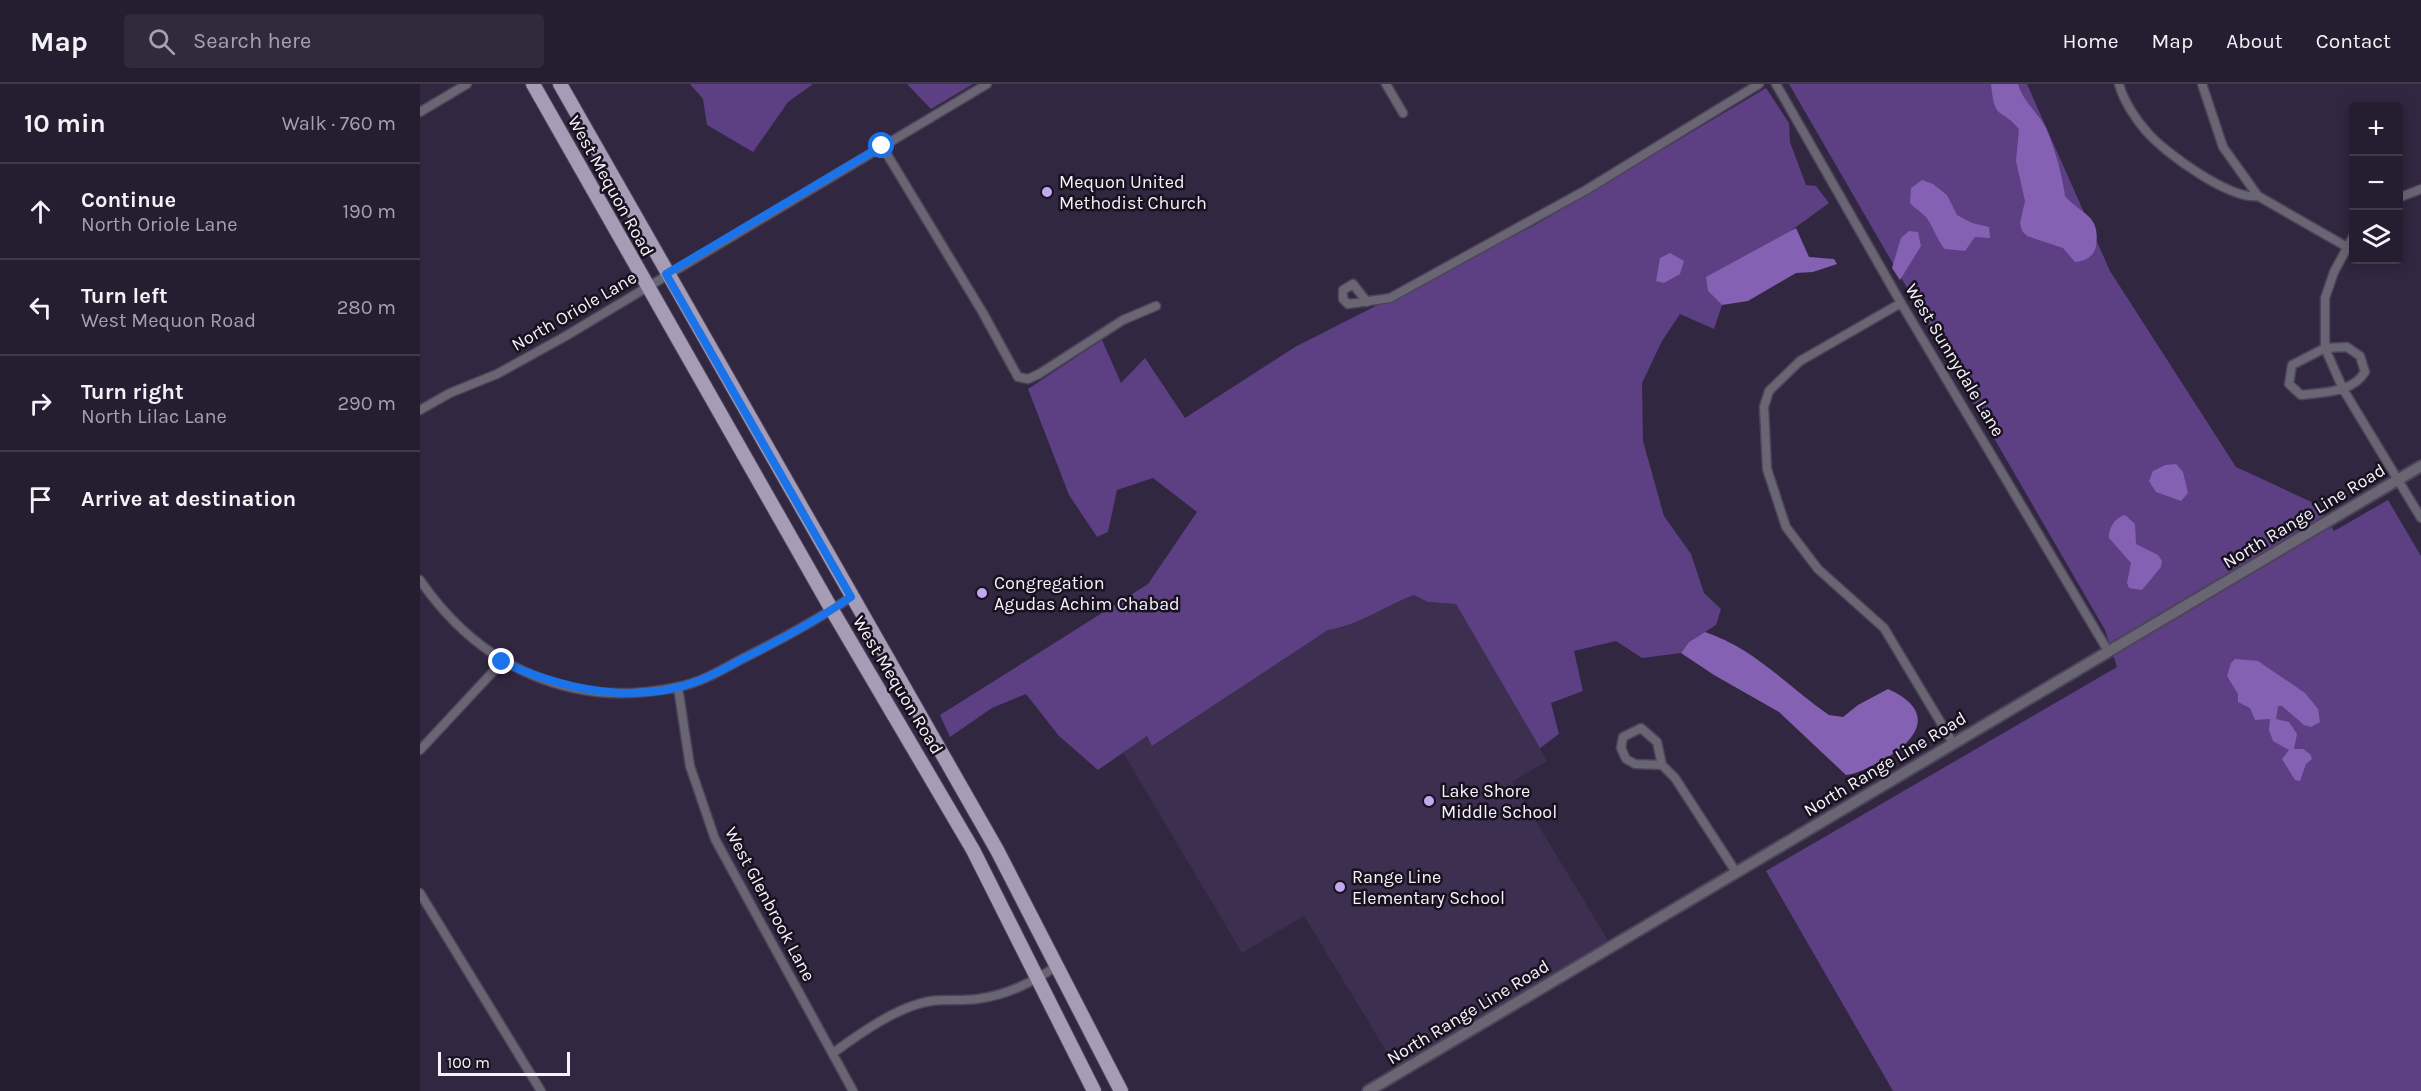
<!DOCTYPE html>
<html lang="en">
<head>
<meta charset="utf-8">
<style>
  :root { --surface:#251d30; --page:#312a3c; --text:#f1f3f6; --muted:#a3a2ab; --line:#423b4c }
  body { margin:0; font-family:Karla,sans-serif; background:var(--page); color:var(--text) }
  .controls { position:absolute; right:18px; top:18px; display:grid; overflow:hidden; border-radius:6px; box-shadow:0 3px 15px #0003 }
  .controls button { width:54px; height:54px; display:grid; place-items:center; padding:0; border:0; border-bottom:2px solid var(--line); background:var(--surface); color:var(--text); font:30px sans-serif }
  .scale { position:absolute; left:18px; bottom:15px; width:132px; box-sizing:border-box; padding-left:6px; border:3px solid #f6f2fc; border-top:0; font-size:16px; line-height:21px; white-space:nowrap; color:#f6f2fc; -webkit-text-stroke:4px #17121e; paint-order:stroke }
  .stop { position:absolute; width:18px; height:18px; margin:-14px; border:4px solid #1a73e8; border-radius:50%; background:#fff }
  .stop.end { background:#1a73e8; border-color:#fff; box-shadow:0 2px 6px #0008 }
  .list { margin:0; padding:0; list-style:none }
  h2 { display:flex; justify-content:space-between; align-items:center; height:78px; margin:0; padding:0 24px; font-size:26px }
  h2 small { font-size:20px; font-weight:400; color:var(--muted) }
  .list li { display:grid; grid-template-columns:39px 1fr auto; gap:18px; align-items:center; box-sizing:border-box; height:96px; padding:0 24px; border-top:2px solid var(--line) }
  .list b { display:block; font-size:22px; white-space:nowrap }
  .list p { margin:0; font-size:20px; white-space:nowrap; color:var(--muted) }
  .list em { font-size:20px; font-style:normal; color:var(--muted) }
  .icon { flex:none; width:33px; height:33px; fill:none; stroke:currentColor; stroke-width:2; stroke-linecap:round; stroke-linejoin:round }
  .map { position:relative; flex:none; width:2001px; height:1007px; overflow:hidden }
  header { display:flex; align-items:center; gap:36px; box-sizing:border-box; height:84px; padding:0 30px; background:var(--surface); border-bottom:2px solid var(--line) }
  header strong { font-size:28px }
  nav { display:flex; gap:33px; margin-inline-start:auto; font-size:21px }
  .search { width:420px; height:54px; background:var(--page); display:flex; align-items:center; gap:15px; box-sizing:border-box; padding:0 21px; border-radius:6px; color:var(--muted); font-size:22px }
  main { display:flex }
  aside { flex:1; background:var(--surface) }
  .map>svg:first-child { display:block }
  .built { fill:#3c2f4f }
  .green { fill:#5d3f84 }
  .water { fill:#8461b3 }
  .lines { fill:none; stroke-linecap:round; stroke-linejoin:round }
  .minor-casing { stroke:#4d435a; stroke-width:11 }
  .tertiary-casing { stroke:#4d435a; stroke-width:14 }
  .primary-casing { stroke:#4d435a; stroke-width:16 }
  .minor { stroke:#696572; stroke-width:8 }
  .tertiary { stroke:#696572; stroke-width:10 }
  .primary { stroke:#a69cb6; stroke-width:14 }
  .route { stroke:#1a73e8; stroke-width:8 }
  .poi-dot { fill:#c4a7f1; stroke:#17121e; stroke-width:2 }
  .labels { text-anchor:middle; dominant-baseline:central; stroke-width:5; stroke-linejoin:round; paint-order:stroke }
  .poi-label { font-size:18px; fill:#f6f2fc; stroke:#17121e; text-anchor:start }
  .street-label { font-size:18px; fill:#f6f2fc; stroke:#17121e }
</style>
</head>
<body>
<header>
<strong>Map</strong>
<div class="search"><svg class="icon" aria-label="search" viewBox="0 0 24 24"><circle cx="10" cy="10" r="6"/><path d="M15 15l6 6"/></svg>Search here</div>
<nav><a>Home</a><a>Map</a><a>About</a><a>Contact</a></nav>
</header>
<main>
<aside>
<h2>10 min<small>Walk · 760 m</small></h2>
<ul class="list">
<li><svg class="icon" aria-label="ahead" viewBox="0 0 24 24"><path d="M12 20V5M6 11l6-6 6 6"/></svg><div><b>Continue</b><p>North Oriole Lane</p></div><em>190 m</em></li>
<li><svg class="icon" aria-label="left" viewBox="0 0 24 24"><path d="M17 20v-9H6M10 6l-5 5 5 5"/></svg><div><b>Turn left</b><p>West Mequon Road</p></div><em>280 m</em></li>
<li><svg class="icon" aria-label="right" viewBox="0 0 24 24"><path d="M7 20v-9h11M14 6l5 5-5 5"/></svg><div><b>Turn right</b><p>North Lilac Lane</p></div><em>290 m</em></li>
<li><svg class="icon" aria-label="arrive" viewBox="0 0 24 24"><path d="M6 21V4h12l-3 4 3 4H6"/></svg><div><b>Arrive at destination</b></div></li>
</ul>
</aside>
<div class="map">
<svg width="2001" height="1007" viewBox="0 0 2001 1007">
  <rect width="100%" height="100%" fill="#312740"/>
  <path class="built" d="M994,511L1008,518L1036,520L1095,619L1127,677L1092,698L1191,861L979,988L884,832L822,869L702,667L727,652L733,662L908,546L923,544L967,521Z"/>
  <path class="green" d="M270,0H393L368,18L333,68L287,41L283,15Z
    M487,0H553L511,25Z
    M1369,0H1607L1690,187L1816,383L1898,421L1914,447L1968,416L2001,472V1007H1473L1346,787L1697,583L1685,546Z
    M1346,4L1369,39L1370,58L1386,101L1396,102L1409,119L1288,207L1302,221L1294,245L1260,230L1242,257L1222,299L1223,357L1244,432L1271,470L1284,509L1301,525L1296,541L1269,558L1261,569L1222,574L1196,557L1154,567L1163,607L1131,619L1139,650L1120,664L1036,520L1008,518L994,511C966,521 935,543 908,546L732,662L727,652L678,686L639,652L606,610L572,624L530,653L520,631L728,500L777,428L733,394L697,406L688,448L677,453L649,411L608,305L682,256L701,299L725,274L765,334L875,263L1115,141Z"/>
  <path class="water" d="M1571,0H1598C1603,18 1618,28 1626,44C1635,66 1642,89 1645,112C1661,131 1681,130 1676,162C1674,173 1665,177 1655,178L1643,164L1607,152L1602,147L1600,139L1605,117L1596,77L1599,45C1580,22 1575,39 1571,0Z
    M1502,96L1513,100L1527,111L1537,131L1552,139L1569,143L1570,154L1555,153L1545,167L1525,165C1520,161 1513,143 1508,136C1504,129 1495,125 1490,119L1491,104Z
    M1376,144L1389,173L1414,175L1417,180L1393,188L1376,189L1328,217L1302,221L1288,207L1286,193Z
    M1489,147L1498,148L1501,162L1480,196L1472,184L1481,154Z
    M1250,169L1264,177L1260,190L1244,199L1236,197L1240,174Z
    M1756,380L1763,388L1768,409L1761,417L1736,408L1729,397L1733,387L1745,381Z
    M1705,431L1715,440L1716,460L1738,471L1742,477L1741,483L1722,506L1709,504L1707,499L1711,479L1689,454C1688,445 1695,433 1705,431Z
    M1285,548C1334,564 1367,602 1409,631L1423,633L1438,621L1468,605C1517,627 1499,656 1461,677C1449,683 1440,689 1426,691L1359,628L1294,591L1261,569L1269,558Z
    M1815,575L1838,577L1885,609L1898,625L1900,638L1891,643L1884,641L1862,622H1858L1856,635L1869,638L1877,650L1874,665H1883L1890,670L1892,675L1886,680L1880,697L1875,696L1862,675L1869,666L1853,657L1849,646L1850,635L1835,636L1830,624L1818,618V610L1807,592L1811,579Z"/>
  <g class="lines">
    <defs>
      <path id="minor" d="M966,0L983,29
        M1356,0L1481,219L1688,567
        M1699,0C1703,16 1716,36 1727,48C1745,69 1810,116 1838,112L1803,63L1782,0
        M0,28L47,0
        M462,62L563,229L598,293L608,295L619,290L703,236L736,222
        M1838,112L1927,163
        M1978,114L2001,105
        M1934,151L1914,188L1905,214V264L1923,305L2001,434
        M947,218L933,200L923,206V215L928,220L970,214L1166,106L1339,0
        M1481,219L1380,277L1349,307L1344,323L1347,385L1366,443L1398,485L1464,544L1533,659
        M1927,263L1940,272L1945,288C1932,309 1904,308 1881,311L1869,300L1872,281L1905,264Z
        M0,326L30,309L77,290L144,253L567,0
        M0,496C60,583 152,626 257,603C280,599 300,587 320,576C358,557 396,537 431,513
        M258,603L270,682L295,755L433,1007
        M0,666L82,578
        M1242,681L1215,680L1206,675L1201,664L1203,653L1221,644L1237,658L1242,681L1255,694L1316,788
        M0,809L121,1007
        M413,969C439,950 478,922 511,917C526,915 541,917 557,915C587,911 611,899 637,882"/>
      <path id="tertiary" d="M948,1007L2001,382"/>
      <path id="primary" d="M113,0L412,526L553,766L674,1007
        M140,0L577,766L701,1007"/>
    </defs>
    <use href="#minor" class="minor-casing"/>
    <use href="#tertiary" class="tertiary-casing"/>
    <use href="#primary" class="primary-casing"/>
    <use href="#minor" class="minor"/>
    <use href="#tertiary" class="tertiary"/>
    <use href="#primary" class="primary"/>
  </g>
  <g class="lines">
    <path class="route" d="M82,578C143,605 213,622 278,597C296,590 314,579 332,570C366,553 400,534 431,513L246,190L462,62"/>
  </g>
  <g class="poi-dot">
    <circle cx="627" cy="108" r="6"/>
    <circle cx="562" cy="509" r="6"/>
    <circle cx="1009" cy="717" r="6"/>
    <circle cx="920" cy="803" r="6"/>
  </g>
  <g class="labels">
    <g class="poi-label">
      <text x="639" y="98">Mequon United<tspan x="639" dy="21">Methodist Church</tspan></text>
      <text x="574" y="499">Congregation<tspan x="574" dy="21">Agudas Achim Chabad</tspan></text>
      <text x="1021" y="707">Lake Shore<tspan x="1021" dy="21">Middle School</tspan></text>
      <text x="932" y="793">Range Line<tspan x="932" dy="21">Elementary School</tspan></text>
    </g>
    <g class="street-label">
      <text transform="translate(191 102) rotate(61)">West Mequon Road</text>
      <text transform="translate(154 227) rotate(-30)">North Oriole Lane</text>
      <text transform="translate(1535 276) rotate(59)">West Sunnydale Lane</text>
      <text transform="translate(1884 432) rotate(-31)">North Range Line Road</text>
      <text transform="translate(478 601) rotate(59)">West Mequon Road</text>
      <text transform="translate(1465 680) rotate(-31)">North Range Line Road</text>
      <text transform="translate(350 820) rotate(62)">West Glenbrook Lane</text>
      <text transform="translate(1048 928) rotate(-31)">North Range Line Road</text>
    </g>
  </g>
</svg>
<div class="controls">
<button>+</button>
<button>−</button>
<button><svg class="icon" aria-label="layers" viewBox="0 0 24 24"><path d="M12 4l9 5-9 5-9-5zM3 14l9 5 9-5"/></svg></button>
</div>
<div class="scale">100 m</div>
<div class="stop" style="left:462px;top:62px"></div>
<div class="stop end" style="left:82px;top:578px"></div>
</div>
</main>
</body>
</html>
